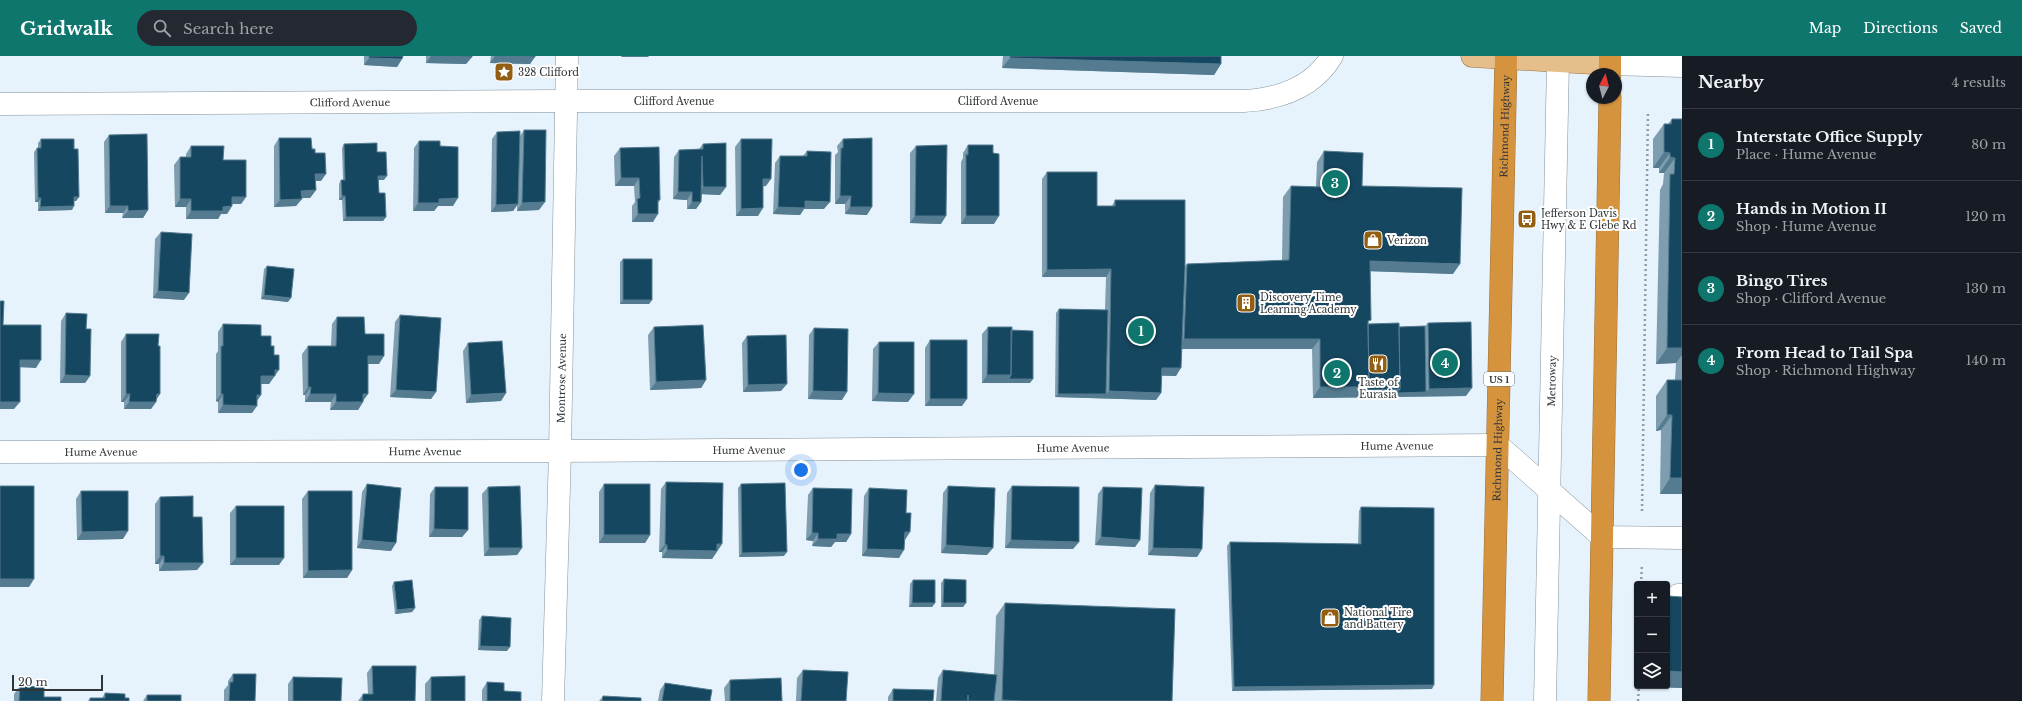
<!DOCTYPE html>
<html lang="en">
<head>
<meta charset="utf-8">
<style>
  :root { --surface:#171b24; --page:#242831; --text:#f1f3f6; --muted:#9ea1a6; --line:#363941; --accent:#0f766e }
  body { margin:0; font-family:"Libre Baskerville",serif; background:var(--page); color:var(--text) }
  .controls { position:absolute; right:12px; bottom:12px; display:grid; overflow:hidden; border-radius:4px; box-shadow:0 1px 3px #0004 }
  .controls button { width:36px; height:36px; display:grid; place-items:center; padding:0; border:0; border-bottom:1px solid var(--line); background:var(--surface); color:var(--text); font:20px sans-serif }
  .compass { position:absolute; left:1586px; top:12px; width:36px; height:36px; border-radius:50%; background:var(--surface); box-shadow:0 1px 3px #0004; rotate:7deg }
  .scale { position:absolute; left:12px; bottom:10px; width:91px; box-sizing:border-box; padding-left:4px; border:2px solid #303538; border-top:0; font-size:11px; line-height:14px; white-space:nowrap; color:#303538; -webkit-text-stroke:3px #fff; paint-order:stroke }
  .you { position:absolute; left:801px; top:414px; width:14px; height:14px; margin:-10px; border:3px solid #fff; border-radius:50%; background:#1a73e8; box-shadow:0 0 0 6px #1a73e833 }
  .badge { display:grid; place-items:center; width:26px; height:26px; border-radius:50%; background:var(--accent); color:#fff; font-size:13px; font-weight:700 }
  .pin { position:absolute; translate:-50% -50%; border:2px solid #fff; box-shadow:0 1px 4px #0006 }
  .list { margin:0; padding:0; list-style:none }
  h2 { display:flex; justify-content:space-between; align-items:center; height:52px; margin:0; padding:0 16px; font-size:17px }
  h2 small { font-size:13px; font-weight:400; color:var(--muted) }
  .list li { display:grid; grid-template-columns:26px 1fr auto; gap:12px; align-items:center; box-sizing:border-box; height:72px; padding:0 16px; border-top:1px solid var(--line) }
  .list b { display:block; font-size:15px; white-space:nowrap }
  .list p { margin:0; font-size:13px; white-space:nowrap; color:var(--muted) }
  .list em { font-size:13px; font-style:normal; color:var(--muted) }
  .icon { flex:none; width:22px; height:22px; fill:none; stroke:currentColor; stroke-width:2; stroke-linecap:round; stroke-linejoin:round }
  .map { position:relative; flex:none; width:1682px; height:645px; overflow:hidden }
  header { display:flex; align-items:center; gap:24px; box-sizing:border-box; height:56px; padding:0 20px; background:var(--accent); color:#fff }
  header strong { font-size:19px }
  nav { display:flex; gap:22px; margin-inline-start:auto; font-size:14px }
  .search { width:280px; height:36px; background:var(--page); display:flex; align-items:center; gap:10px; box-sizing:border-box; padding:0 14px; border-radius:22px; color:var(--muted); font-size:15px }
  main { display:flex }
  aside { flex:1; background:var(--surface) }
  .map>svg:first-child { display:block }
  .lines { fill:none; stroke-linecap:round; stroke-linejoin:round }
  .minor-casing { stroke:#859199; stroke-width:23 }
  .major-casing { stroke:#9b723c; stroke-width:23 }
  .highway-casing { stroke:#9b723c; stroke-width:23 }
  .path { stroke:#929ba1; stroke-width:2.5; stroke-dasharray:2 3; stroke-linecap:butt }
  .minor { stroke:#fff; stroke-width:22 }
  .major { stroke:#e6be8b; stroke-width:22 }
  .highway { stroke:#d5933e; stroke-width:22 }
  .wall { fill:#7e9dae }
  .shaded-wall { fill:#547b8f }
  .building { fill:#164760; stroke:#547b8f }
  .labels { text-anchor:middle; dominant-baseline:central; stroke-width:4; stroke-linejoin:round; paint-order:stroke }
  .shield { fill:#fff; stroke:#6e7274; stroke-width:1 }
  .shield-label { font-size:9px; font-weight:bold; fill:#303538 }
  .poi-label { font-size:10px; fill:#303538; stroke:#fff; text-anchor:start }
  .street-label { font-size:10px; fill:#303538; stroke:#fff }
</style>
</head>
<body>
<header>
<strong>Gridwalk</strong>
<div class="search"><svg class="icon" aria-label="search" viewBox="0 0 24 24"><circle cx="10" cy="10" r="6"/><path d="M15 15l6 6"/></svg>Search here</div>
<nav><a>Map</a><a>Directions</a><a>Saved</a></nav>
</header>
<main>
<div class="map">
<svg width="1682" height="645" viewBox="0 0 1682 645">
  <rect width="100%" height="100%" fill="#e6f3fc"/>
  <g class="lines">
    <defs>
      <g id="minor">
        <path d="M1610,8L1682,10"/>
        <path id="s1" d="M0,48L566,45H1244C1279,43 1313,32 1332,0"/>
        <path id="s2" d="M0,396L560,395L1498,389L1602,481L1682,482"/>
        <path d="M1678,539H1682"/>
        <path id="s3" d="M553,645L560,395L567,0"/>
        <path id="s4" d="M1545,645L1558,5"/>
      </g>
      <path id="major" d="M1472,0L1610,8"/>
      <g id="highway">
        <path d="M1610,18V0"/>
        <path id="s5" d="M1492,645L1506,0"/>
        <path d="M1599,645L1610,42"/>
      </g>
    </defs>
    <use href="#minor" class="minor-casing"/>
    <use href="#major" class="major-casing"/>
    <use href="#highway" class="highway-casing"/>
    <path class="path" d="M1642,455L1648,56
      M1641,528L1642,508
      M1638,645L1639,630"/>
    <use href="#minor" class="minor"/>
    <use href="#major" class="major"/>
    <use href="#highway" class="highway"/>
  </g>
  <path class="wall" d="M364,0H403L402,3L397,11L364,9Z
    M426,0H472V1L466,8L426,7Z
    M491,0H535L530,8L490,7Z
    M1003,0H1221V8L1214,19L1002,12Z
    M1672,63H1682V438H1660L1661,374L1656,375V340L1667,324H1675L1676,307L1656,308L1660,134L1663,128L1664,117H1659V112H1653V83L1664,68H1668Z
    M524,74L539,154L517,155V149L513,155L491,156L492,83L497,76L520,80Z
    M109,79L148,154L143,162H122L123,157H105L104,86Z
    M279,82L312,93L315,97L321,125H315L316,134L310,142H302L296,150L274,151V90Z
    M41,83L74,93L79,141L76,145H74L72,154L38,155V146H35L34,96L37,92H38V87Z
    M741,83L766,130H763L758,160H736L735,91Z
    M843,83L867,159L845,158V148H835V99L838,96L837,90Z
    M419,85L440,90L453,150H438L434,155H413L414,92Z
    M344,88L377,96L384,124H379V137L386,161L383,165H343L342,144H339V128L341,124H343L342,92Z
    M703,88L726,131L720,139L702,138L701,146L696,153H687V144L673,143L674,101L679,94L699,93Z
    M968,89L994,168H961V106L963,102V97Z
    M191,90L223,104L246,141L241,148H232V150L227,158H221L218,163H186V151H175L174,109L180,101H186V98Z
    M916,90L941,168L910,167V97Z
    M620,92L660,144L658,147L653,166H632V150L635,146L634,130H615L614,100Z
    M807,95L824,153H804L800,159L773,158L775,107L780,100H803Z
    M1324,95L1362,130L1453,218L1370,215L1368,268L1399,271L1425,270L1428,267L1466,340L1313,342L1312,293H1182L1176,320H1161V337L1156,344L1055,341L1056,257L1059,253L1105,254L1106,221H1042V123L1047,116L1097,150H1112L1115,144L1185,211L1187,208L1282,205L1283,141L1291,130L1316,131L1317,106Z
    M161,176L184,244L153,242L155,183Z
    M623,203L652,244L649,248H620V206Z
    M267,210L288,246L261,243L264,213Z
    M66,257L86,273L90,320L85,327H60L61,265Z
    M400,259L436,336L431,343L390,341L395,266Z
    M337,261L365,278L379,308H368L363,346L358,354H330L331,346H305V339H303L302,298L308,290H331L332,268Z
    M223,268L261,280L271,290L274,299L275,319L269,328H261V339L257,345L252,357H218V346L216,345V298L218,295V276Z
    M654,271L706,324L701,332L650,334L648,279Z
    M988,271L1011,274L1030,327H982V278Z
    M814,272L842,344L808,343L809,279Z
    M126,278L156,343V346L151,353H124V346H121V286Z
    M747,280L781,335L743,336L742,287Z
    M930,284L962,350H925V292Z
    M879,286L908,346L872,345L873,293Z
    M468,287L506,337L501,345L466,347L463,295Z
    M666,426L722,488L712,503L662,502V496H659L661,433Z
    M367,428L391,495L357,492L362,436Z
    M604,428L650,479L645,487H599V436Z
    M741,428L784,500L739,501L738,432Z
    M1155,429L1202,493L1197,501L1148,499L1150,437Z
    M948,430L987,499L941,497L943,437Z
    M1012,430L1079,486L1073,493L1005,492L1007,437Z
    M435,431L468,474L462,481H429L430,438Z
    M488,431L522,492L517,499L484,500L482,438Z
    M1103,431L1140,484L1135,491L1095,489L1098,438Z
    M813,432L851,478L846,486H835L831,491L812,490L813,485L806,484L808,439Z
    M869,432L905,484L899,502L862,500L864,440Z
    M81,435L123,483L77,484L76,443Z
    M308,435L352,514L347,522H303L302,443Z
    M160,441L193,461L197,514L159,515V508H155V448Z
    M236,450L279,509H230V457Z
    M1361,451L1432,633L1232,635L1227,490L1230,486L1358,488L1359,455Z
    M944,523L966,547L963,551H941V527Z
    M913,524L935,547L932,551H909L910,528Z
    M394,526L415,552L412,556L395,558L392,530Z
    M1668,540L1682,632L1655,631V630H1667V542Z
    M1005,547L1172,645H936L938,622L943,614L994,619L996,560Z
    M482,560L507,595L478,594L479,564Z
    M372,610L415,645H358L363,638H368L367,617Z
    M803,614L846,645H796L797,622Z
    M233,618L255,645H224V634L228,629V625Z
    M293,621L341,645H288V628Z
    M431,621L465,645H425V628Z
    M730,624L782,645H725L724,632Z
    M487,626L504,635L521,645H482V634Z
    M665,627L710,645H658L660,634Z
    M20,630L44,641L61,645H14V638Z
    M893,633L933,645H888V641Z
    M105,637L125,642L129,645H88L90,642H102Z
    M147,639L181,645H143Z
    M603,640L641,645H599Z"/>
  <path class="shaded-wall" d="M431,0H443L472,1L466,8L426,7Z
    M495,0H514L535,1L530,8L490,7Z
    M622,0H649L648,1H621Z
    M369,2L402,3L397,11L364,9Z
    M1010,2L1221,8L1214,19L1002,12Z
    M1664,96L1670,97L1659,112H1653Z
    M1670,101L1675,102L1664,117H1659Z
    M315,118H326L321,125H310Z
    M378,120H387L384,124H376Z
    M621,122H639L634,130H615Z
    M763,123H771L766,130L758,131Z
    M703,131H726L720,139L698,138Z
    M316,134L310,142H296L301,135Z
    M678,136H692L687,144L673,143Z
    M342,140H345L342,144H339Z
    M840,140H851L845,148H835Z
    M74,141H79L76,145H72Z
    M232,141H246L241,148H227Z
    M38,142H41L38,146H35Z
    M458,142L453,150H438L434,155H413L418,147L439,143Z
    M180,143H191L186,151H175Z
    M302,143L296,150L274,151L280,144Z
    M805,145L830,146L824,153H804L800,159L773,158L778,151Z
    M545,146L539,154L517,155L522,147Z
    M692,146H701L696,153H687Z
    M518,148L513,155L491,156L496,149Z
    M74,150L72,154L38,155L40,151Z
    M110,150H128L123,157H105Z
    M232,150L227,158H221L218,163H186L191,155L223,151Z
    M850,151H872L867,159L845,158Z
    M763,152L758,160H736L741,153Z
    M148,154L143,162H122L128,155Z
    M638,158H658L653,166H632Z
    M915,160H946L941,168L910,167Z
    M966,160H999L994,168H961Z
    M346,161H386L383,165H343Z
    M1370,205L1460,208L1453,218L1363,215Z
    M1111,213L1106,221H1042L1047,214Z
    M158,235L189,237L184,244L153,242Z
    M264,239L291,242L288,246L261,243Z
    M623,244H652L649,248H620Z
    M1184,283H1320L1312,293H1177Z
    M1667,292H1682V299L1676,307L1656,308Z
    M368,300H384L379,308H363Z
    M20,304H41L36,312L15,311Z
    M1162,312H1181L1176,320L1156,319Z
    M275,314H279L269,328H256L261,320Z
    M65,319L90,320L85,327H60Z
    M987,319H1011L1033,323L1030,327H982Z
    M706,324L701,332L650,334L656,326Z
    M787,328L781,335L743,336L748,329Z
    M308,331H311L305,339H303Z
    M1320,331H1369L1400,333L1426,336L1429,333L1472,332L1466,340L1313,342Z
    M396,334L436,336L431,343L390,341Z
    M813,335L847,336L842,344L808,343Z
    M1109,335L1161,337L1156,344L1055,341L1058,338H1106Z
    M506,337L501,345L466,347L471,339Z
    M878,337L914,338L908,346L872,345Z
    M126,338H130L124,346H121Z
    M157,338H160L155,346Z
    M221,338H223L218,346L216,345Z
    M310,338H336L331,346H305Z
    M363,338H368L363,345Z
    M257,339H261L256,346Z
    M930,343H967L962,350H925Z
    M0,346H20L14,353H0Z
    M129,346H156L151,353H124Z
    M336,346H363L358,354H330Z
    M223,349L257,350L252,357H218Z
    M1667,359H1672L1661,374L1656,375Z
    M1670,422H1682V438H1660Z
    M434,473L468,474L462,481H429Z
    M128,475L123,483L77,484L82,476Z
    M905,476H910L905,484Z
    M812,477H818L813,485L806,484Z
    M837,478H851L846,486H835L831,491L812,490L818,483Z
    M604,479H650L645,487H599Z
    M1101,481L1140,484L1135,491L1095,489Z
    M362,484L396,487L391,495L357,492Z
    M1011,484L1079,486L1073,493L1005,492Z
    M665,488L667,489L662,496H659Z
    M717,488H722L712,503L662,502L667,494Z
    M946,489L993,492L987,499L941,497Z
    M489,492H522L517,499L484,500Z
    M1153,492L1202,493L1197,501L1148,499Z
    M867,493L904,494L899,502L862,500Z
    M787,496L784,500L739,501L742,497Z
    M160,500H164L159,508H155Z
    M236,502H284L279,509H230Z
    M164,507H203L197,514L159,515Z
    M352,514L347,522H303L308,515Z
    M0,523H34L29,531H0Z
    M912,547H935L932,551H909Z
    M943,547H966L963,551H941Z
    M415,552L412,556L395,558L397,554Z
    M480,590L510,591L507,595L478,594Z
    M1667,615L1682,616V632L1655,631V630H1667Z
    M1434,629L1432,633L1232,635L1234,631Z"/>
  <path class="building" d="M369,0H403L402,3L369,2Z
    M443,0H472V1Z
    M514,0H535V1Z
    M1010,0H1221V8L1010,2Z
    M1672,63H1682V292H1667L1670,118H1674L1675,102L1670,101V97L1664,96V68H1671Z
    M524,74H546L545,146L522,147Z
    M520,75L518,148L496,149L497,76Z
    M147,78L148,154L128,155V150H110L109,79Z
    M279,82H311L312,93H315V97H325L326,118H315L316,134L301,135L302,143L280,144Z
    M872,82V151H850L851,140H840L841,92H843V83Z
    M41,83H74V93H78L79,141H74V150L40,151L41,142H38L37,92H41Z
    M741,83H772L771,123H763V152L741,153Z
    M419,85H440V90L458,91V142L439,143V147H418Z
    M377,87V96H386L387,120H378L379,137H385L386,161H346L345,140H342L341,124H345L344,88Z
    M726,87V131H703L702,100L701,146H692V136H678L679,94L703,93V88Z
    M947,89L946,160H915L916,90Z
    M968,89H993V97L999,98V160H966V98L968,99Z
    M191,90H224L223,104H246V141H232V150L223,151V155H191V143H180V101H191Z
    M659,91L660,144H658V158H638L637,143L640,142L639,122H621L620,92Z
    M807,95L831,96L830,146L805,145V152L778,151L780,100H807Z
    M1324,95L1363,97L1362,130L1462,132L1460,208L1370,205L1371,264L1368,265L1369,331H1320V283H1184L1187,208L1289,204L1291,130L1323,131Z
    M1047,116H1097V150H1115V144H1185V211L1181,312H1162L1161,337L1109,335L1111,213L1047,214Z
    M161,176L192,178L189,237L158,235Z
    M623,203H652V244H623Z
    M267,210L294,213L291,242L264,239Z
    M0,245H4L3,269H41V304H20V346H0Z
    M1059,253L1108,254L1106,338H1058Z
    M66,257L87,258L86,273H91L90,320L65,319Z
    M400,259L441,262L436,336L396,334Z
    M337,261H364L365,278H384V300H368V338H363V346H336V338H310L311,331H308V290H336Z
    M1471,266L1472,332L1429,333L1428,267Z
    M1399,267L1400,333L1367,334L1369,331L1368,268Z
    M223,268L261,269V280H271V290H274V299H279V314H275V320H261V339H257V350L223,349V338H221V290H223Z
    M703,269L706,324L656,326L654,271Z
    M1425,270L1426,336L1397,337L1400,333L1399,271Z
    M988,271H1012L1011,319H987Z
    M814,272L848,273L847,336L813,335Z
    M1011,274L1033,275V323H1009L1011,319Z
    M126,278H159L158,290H160V338H157L156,346H129L130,338H126Z
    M786,279L787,328L748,329L747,280Z
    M930,284H967V343H930Z
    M502,285L506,337L471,339L468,287Z
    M879,286H914V338L878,337Z
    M1667,324H1682V422H1670L1672,359H1667Z
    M666,426L723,427L722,488H717V495L667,494V489L665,488Z
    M785,427L787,496L742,497L741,428Z
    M367,428L401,432L396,487L362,484Z
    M604,428H650V479H604Z
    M1155,429L1204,431L1202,493L1153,492Z
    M0,430H34V523H0Z
    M520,430L522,492H489L488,431Z
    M948,430L995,432L993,492L946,489Z
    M1012,430L1079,431V486L1011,484Z
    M435,431H468V474L434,473Z
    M1103,431L1142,432L1140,484L1101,481Z
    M813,432L852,433L851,478H837V483H818V477H812Z
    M869,432L907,434L906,457H911L910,476H905L904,494L867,493Z
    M81,435H128V475L82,476Z
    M308,435H352V514L308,515Z
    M193,440V461H202L203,507H164V500H160V441Z
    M236,450H284V502H236Z
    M1361,451L1434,452V629L1234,631L1230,486L1361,488Z
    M944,523L966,524V547H943Z
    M412,524L415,552L397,554L394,526Z
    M913,524H935V547H912Z
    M1668,540L1682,541V616L1667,615V577Z
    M1005,547L1175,553L1172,645H1023L1002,644Z
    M482,560L511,562L510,591L480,590Z
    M372,610H416L415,645H362L363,638H373Z
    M803,614L848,616L846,645H801Z
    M943,614L997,619L994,645H968V639V645H941Z
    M233,618H256L255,645H229L230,626H233Z
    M465,620V645H431V621Z
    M293,621L342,622L341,645H293Z
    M781,622L782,645H730V624Z
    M487,626L504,627V635L521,636V645H487Z
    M665,627L712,634L710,645H662Z
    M20,630L44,631V641H61V645H19Z
    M893,633L934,634L933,645H893Z
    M105,637L125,638V642H129V645H90V642H105Z
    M147,639H181V645H147Z
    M603,640L641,642V645H602Z"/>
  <defs>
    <symbol id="sight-square" viewBox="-11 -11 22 22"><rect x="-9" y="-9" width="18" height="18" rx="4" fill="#935e12" stroke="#fff"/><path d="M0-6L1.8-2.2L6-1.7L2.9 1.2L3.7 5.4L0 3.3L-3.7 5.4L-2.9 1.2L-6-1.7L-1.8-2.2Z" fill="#fff"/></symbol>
    <symbol id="bus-square" viewBox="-11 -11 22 22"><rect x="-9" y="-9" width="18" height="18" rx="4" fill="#935e12" stroke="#fff"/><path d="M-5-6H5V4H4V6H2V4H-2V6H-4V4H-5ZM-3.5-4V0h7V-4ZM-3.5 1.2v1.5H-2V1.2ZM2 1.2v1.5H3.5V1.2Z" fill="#fff"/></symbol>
    <symbol id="shop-square" viewBox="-11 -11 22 22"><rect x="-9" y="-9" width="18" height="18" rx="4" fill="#935e12" stroke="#fff"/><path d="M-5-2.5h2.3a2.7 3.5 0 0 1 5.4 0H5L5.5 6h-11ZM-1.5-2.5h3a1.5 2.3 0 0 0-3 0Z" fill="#fff"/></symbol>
    <symbol id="building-square" viewBox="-11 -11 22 22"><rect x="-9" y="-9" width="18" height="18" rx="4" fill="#935e12" stroke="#fff"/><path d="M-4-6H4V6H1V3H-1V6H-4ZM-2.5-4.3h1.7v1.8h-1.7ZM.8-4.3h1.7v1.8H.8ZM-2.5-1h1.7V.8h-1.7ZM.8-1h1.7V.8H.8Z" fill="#fff"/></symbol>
    <symbol id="restaurant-square" viewBox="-11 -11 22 22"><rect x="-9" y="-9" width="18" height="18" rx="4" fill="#935e12" stroke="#fff"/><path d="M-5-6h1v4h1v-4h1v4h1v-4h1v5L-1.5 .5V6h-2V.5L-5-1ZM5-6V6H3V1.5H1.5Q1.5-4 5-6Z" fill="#fff"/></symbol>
  </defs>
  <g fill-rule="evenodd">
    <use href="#sight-square" x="493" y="5" width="22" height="22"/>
    <use href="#bus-square" x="1516" y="152" width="22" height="22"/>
    <use href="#shop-square" x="1362" y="173" width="22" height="22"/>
    <use href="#building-square" x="1235" y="236" width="22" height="22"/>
    <use href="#restaurant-square" x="1367" y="297" width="22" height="22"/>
    <use href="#shop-square" x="1319" y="551" width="22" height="22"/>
  </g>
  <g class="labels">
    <rect class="shield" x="1484" y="316" width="30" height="14" rx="3"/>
    <g class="shield-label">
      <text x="1499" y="323">US 1</text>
    </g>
    <g class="poi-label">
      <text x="518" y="16">328 Clifford</text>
      <text x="1541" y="157">Jefferson Davis<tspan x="1541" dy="12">Hwy &amp; E Glebe Rd</tspan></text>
      <text x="1387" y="184">Verizon</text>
      <text x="1260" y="241">Discovery Time<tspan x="1260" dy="12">Learning Academy</tspan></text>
      <text x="1378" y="326" text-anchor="middle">Taste of<tspan x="1378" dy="12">Eurasia</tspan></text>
      <text x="1344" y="556">National Tire<tspan x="1344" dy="12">and Battery</tspan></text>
    </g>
    <g class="street-label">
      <text stroke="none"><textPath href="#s1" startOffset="674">Clifford Avenue</textPath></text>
      <text stroke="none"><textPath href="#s1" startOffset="998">Clifford Avenue</textPath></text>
      <text stroke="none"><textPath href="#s1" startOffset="350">Clifford Avenue</textPath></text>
      <text stroke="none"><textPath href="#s5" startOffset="575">Richmond Highway</textPath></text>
      <text stroke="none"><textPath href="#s3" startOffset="323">Montrose Avenue</textPath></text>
      <text stroke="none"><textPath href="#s4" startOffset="320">Metroway</textPath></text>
      <text stroke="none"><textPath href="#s2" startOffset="1397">Hume Avenue</textPath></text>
      <text stroke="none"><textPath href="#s2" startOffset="1073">Hume Avenue</textPath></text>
      <text stroke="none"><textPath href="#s2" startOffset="749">Hume Avenue</textPath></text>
      <text stroke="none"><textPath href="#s5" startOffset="251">Richmond Highway</textPath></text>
      <text stroke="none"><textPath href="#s2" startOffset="425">Hume Avenue</textPath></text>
      <text stroke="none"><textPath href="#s2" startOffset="101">Hume Avenue</textPath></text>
    </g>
  </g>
</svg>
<div class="controls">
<button>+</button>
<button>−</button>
<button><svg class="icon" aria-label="layers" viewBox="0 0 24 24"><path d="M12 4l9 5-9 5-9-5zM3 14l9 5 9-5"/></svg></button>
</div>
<svg class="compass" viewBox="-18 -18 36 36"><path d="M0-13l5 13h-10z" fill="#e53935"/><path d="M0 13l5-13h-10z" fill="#9ea1a6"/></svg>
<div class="scale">20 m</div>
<div class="you"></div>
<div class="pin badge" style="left:1141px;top:275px">1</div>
<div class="pin badge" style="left:1337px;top:317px">2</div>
<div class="pin badge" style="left:1335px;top:127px">3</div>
<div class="pin badge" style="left:1445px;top:307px">4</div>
</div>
<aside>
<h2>Nearby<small>4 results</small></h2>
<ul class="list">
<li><span class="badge">1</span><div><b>Interstate Office Supply</b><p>Place · Hume Avenue</p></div><em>80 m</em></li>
<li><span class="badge">2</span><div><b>Hands in Motion II</b><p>Shop · Hume Avenue</p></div><em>120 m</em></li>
<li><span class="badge">3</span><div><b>Bingo Tires</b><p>Shop · Clifford Avenue</p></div><em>130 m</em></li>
<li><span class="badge">4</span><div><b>From Head to Tail Spa</b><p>Shop · Richmond Highway</p></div><em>140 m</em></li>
</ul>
</aside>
</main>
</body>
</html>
